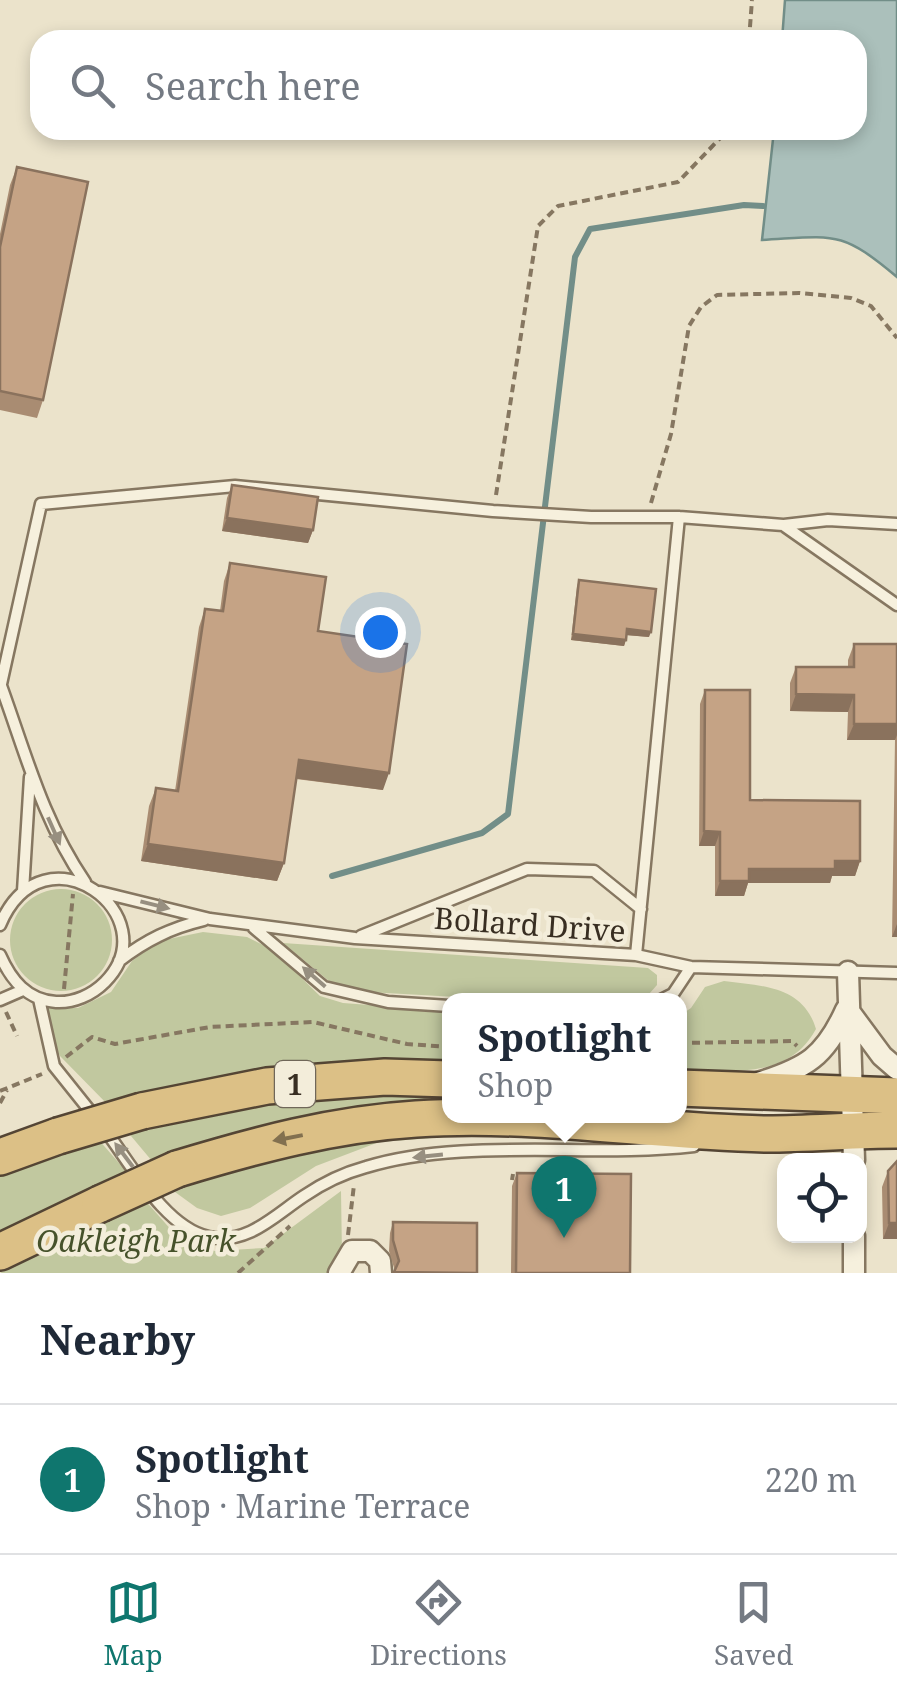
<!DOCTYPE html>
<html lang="en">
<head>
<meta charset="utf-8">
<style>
  :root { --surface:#fff; --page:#f2f2f3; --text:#1f2937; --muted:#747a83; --line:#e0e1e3; --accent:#0f766e }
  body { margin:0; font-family:"Noto Serif",serif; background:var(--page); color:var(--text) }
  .controls { position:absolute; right:30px; bottom:30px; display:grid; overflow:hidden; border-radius:20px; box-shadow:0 5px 15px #0003 }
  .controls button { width:90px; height:90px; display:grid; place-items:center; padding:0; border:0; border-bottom:2px solid var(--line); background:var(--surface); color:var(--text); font:50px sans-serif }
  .you { position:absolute; left:380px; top:632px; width:35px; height:35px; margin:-25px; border:8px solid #fff; border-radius:50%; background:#1a73e8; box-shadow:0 0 0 15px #1a73e833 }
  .badge { display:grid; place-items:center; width:65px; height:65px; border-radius:50%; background:var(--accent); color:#fff; font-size:32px; font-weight:700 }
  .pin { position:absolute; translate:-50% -82px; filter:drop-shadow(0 2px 5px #0008) }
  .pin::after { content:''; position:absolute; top:52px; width:35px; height:30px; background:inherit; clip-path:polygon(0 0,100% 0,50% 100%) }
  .popup { position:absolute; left:442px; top:993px; width:245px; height:130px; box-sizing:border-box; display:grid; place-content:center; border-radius:20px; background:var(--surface); filter:drop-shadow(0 2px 8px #0005); font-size:32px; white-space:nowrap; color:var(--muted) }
  .popup b { font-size:38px; color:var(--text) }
  .popup::after { content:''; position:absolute; left:50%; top:100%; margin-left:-20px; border:20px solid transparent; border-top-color:var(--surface) }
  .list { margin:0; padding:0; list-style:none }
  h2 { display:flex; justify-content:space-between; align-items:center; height:130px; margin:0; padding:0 40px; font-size:42px }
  h2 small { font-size:32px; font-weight:400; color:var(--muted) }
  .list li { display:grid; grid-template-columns:65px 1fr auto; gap:30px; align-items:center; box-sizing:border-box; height:150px; padding:0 40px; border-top:2px solid var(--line) }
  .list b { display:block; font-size:38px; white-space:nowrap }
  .list p { margin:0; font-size:32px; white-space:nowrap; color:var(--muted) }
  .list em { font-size:32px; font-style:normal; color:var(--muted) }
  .icon { flex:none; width:55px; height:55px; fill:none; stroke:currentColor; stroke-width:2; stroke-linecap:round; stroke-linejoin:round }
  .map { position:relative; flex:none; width:897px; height:1273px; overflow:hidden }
  .search { position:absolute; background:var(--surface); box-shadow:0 5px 15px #0003; left:30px; right:30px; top:30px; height:110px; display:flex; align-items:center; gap:25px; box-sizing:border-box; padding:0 35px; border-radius:30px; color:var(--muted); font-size:38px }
  .sheet { height:280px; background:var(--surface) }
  nav { display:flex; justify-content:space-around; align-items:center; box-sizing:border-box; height:140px; border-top:2px solid var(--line); background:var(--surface); font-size:28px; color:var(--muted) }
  nav a { display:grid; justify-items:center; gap:5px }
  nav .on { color:var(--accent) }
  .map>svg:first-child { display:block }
  .green { fill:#c1c89f }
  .water { fill:#abc0bb; stroke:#728e88; stroke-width:2.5 }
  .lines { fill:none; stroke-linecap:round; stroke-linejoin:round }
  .stream { stroke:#728e88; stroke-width:6 }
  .service-casing { stroke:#867761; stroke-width:15 }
  .minor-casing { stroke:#867761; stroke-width:25 }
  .trunk-casing { stroke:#544534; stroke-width:40 }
  .path { stroke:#867761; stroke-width:4; stroke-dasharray:8 5; stroke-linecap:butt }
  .service { stroke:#f6f0dd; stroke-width:10 }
  .minor { stroke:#f6f0dd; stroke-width:20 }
  .trunk { stroke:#dcc086; stroke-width:35 }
  .trunk-bridge-casing { stroke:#544534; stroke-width:40; stroke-linecap:butt }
  .trunk-bridge { stroke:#dcc086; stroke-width:35 }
  .wall { fill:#a98c72 }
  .shaded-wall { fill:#8a725d }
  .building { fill:#c5a385; stroke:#8a725d; stroke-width:2.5 }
  .oneway { fill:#978f80 }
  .oneway2 { fill:#82704f }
  .labels { text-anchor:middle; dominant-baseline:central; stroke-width:9; stroke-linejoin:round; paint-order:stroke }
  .shield { fill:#f3edda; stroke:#706759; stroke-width:2.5 }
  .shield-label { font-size:28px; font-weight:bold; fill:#382e22 }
  .street-label { font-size:30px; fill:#382e22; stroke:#f3edda }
  .park-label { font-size:30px; font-style:italic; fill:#46522b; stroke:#f3edda }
</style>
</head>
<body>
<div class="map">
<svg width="897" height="1273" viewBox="0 0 897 1273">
  <rect width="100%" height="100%" fill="#ebe3cb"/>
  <path class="green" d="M10 940a51 51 0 1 1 102 0a51 51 0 1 1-102 0Z
    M203,932L247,937L273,950L320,996L343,1003L449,1011V1068L111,1108L60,1056L36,1008H78L111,992L132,961L159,941Z
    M283,943L648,968L657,975V985L649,994L629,1000H511L350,991L329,981Z
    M724,981C763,986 803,986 816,1029C788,1081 730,1070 679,1070V1016L691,1008L705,987Z
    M349,1092L449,1093V1104L255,1132L152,1161L126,1130L225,1105Z
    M435,1131L446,1137L379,1142L316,1166L250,1208L221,1216L197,1208L175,1192L226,1169L305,1147Z
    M98,1139L126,1171L0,1235V1173Z
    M341,1191L342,1256L330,1273H0L143,1198L181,1241L215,1251L264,1248Z"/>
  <path class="water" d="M785,0H897V277C840,229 834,236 762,240L774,130H857V40H782Z"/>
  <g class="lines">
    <path class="stream" d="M332,876L482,833L508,814L575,257L590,229L744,205L763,206"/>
    <defs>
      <path id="service" d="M784,525L828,520L897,524
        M0,683C26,754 42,819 85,882
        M1,684L41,504L235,486L493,511L591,517H679L783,525L897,605
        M23,891L30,777
        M100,892L210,919L355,938L636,955L691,967L897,973
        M0,925C44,821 170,916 105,982C92,995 74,1003 56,1002C27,1000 11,980 0,955
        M254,928L324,987L388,1002L449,1006
        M361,936L527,869L594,871L641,909
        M636,955L679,517
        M119,961C146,940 171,928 204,920
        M39,999L54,1066L94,1116
        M0,1000L23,990
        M661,1000L673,994L691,967
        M105,1130C131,1164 165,1228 209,1237C248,1245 275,1215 304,1196C323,1183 344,1173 366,1167C463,1137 590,1158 694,1146"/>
      <path id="minor" d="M848,972L854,1160
        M848,1010L882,1056L897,1069
        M758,1083C806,1068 825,1057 846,1010
        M854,1236V1273
        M339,1273L352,1251H370L380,1261L381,1273"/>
      <path id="trunk" d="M679,1088L897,1096
        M142,1111L267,1086L385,1077L449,1079
        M0,1157L58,1136
        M177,1169C256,1145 334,1124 416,1119C533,1111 650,1132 767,1134C810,1134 854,1130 897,1130
        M0,1252L100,1204"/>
    </defs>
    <use href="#service" class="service-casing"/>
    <use href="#minor" class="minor-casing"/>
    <use href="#trunk" class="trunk-casing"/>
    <path class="path" d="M749,40L752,0
      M496,495L538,226L558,206L678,182L728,130
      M651,503L671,434L689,326L701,307L717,295L799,293L851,298L871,306L897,338
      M64,989L73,894
      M6,1012L17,1036
      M679,1043L792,1041L797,1046
      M66,1057L92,1037L115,1044L210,1027L313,1022L407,1044L449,1047
      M0,1091L42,1074
      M0,1103L7,1090
      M512,1180L513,1174
      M348,1235L354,1185
      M238,1273L290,1226"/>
    <use href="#service" class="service"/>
    <use href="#minor" class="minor"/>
    <use href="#trunk" class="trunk"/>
    <defs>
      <path id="trunk-bridge" d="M58,1136L142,1111
        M100,1204L177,1169"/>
    </defs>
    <use href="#trunk-bridge" class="trunk-bridge-casing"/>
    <use href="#trunk-bridge" class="trunk-bridge"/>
  </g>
  <path class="wall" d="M17,167L43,400L37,418L0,410V234L10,185Z
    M232,485L313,530L308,543L222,531L227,498Z
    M230,563L318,631L383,790L296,779L284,863L277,881L141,861L149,806L156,788L175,791L199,627L205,609L220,611L224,581Z
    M579,580L649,637L627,635L624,646L571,640L577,586Z
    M854,644H897V937H892L895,740H847L848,712L790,711V683L796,667H848V660Z
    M705,690L750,800L860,861L855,876H832L830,883H748L744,896H715V846H699L700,704Z
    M897,1161V1239H883L882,1187L888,1171Z
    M517,1173L630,1273H511L512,1186Z
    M393,1222L477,1223L395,1271L389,1251L390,1233Z"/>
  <path class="shaded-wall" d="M227,518L313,530L308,543L222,531Z
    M627,629L651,632L649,637L625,635Z
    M573,634L626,640L624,646L571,640Z
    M796,694L854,695L848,712L790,711Z
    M854,724H897V735L895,740H847Z
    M299,760L389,773L383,790L292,778Z
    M704,831L720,832L715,846H699Z
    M148,844L284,863L277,881L141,861Z
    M835,861H860L855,876H832L830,883H748L744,896H715L720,881L749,869Z
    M897,924V937H892Z
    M889,1223H897V1239H883Z"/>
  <path class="building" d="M17,167L88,182L43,400L0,391V247Z
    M232,485L318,497L313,530L227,518Z
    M230,563L326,577L318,631L407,644L389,773L299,760L284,863L148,844L156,788L178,791L205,609L223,611Z
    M579,580L656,589L651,632L627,629L626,640L573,634Z
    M854,644H897V724H854V695L796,694V667H854Z
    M705,690H750V800L860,801V861H835V869H749V881H720V832L704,831Z
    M897,1161V1223H889L888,1171Z
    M517,1173L631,1174L630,1273H516Z
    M393,1222L477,1223V1273L394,1272L399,1261L393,1240Z"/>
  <defs><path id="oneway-solid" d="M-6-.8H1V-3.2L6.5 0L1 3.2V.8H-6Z" transform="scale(2.5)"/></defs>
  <g class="oneway">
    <use href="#oneway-solid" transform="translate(54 831) rotate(66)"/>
    <use href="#oneway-solid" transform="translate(155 905) rotate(14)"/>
    <use href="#oneway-solid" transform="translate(314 977) rotate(-139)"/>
    <use href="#oneway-solid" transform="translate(124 1155) rotate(-127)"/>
    <use href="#oneway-solid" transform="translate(428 1156) rotate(174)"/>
  </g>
  <use class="oneway2" href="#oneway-solid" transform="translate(288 1138) rotate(169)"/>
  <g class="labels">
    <rect class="shield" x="275" y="1061" width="40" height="46" rx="8"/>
    <g class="shield-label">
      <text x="295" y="1084">1</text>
    </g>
    <g class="street-label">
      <text transform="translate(530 924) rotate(4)">Bollard Drive</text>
    </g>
    <g class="park-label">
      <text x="136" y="1240">Oakleigh Park</text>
    </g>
  </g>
</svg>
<div class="controls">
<button><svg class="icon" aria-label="locate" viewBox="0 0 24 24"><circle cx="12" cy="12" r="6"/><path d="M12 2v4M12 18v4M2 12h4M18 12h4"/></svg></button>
</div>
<div class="you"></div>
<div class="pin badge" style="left:564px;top:1238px">1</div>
<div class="popup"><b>Spotlight</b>Shop</div>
<div class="search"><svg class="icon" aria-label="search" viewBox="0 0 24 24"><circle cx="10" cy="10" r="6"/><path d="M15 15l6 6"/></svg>Search here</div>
</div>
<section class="sheet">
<h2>Nearby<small></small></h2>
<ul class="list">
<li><span class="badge">1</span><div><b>Spotlight</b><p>Shop · Marine Terrace</p></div><em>220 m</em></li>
</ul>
</section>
<nav>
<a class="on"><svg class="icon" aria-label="map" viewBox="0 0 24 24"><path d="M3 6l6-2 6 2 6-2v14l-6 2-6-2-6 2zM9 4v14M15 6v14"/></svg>Map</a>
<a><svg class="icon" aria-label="directions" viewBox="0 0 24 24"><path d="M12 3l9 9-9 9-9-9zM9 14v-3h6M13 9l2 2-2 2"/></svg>Directions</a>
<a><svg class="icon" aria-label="saved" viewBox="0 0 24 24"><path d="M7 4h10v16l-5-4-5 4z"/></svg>Saved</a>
</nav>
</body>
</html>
